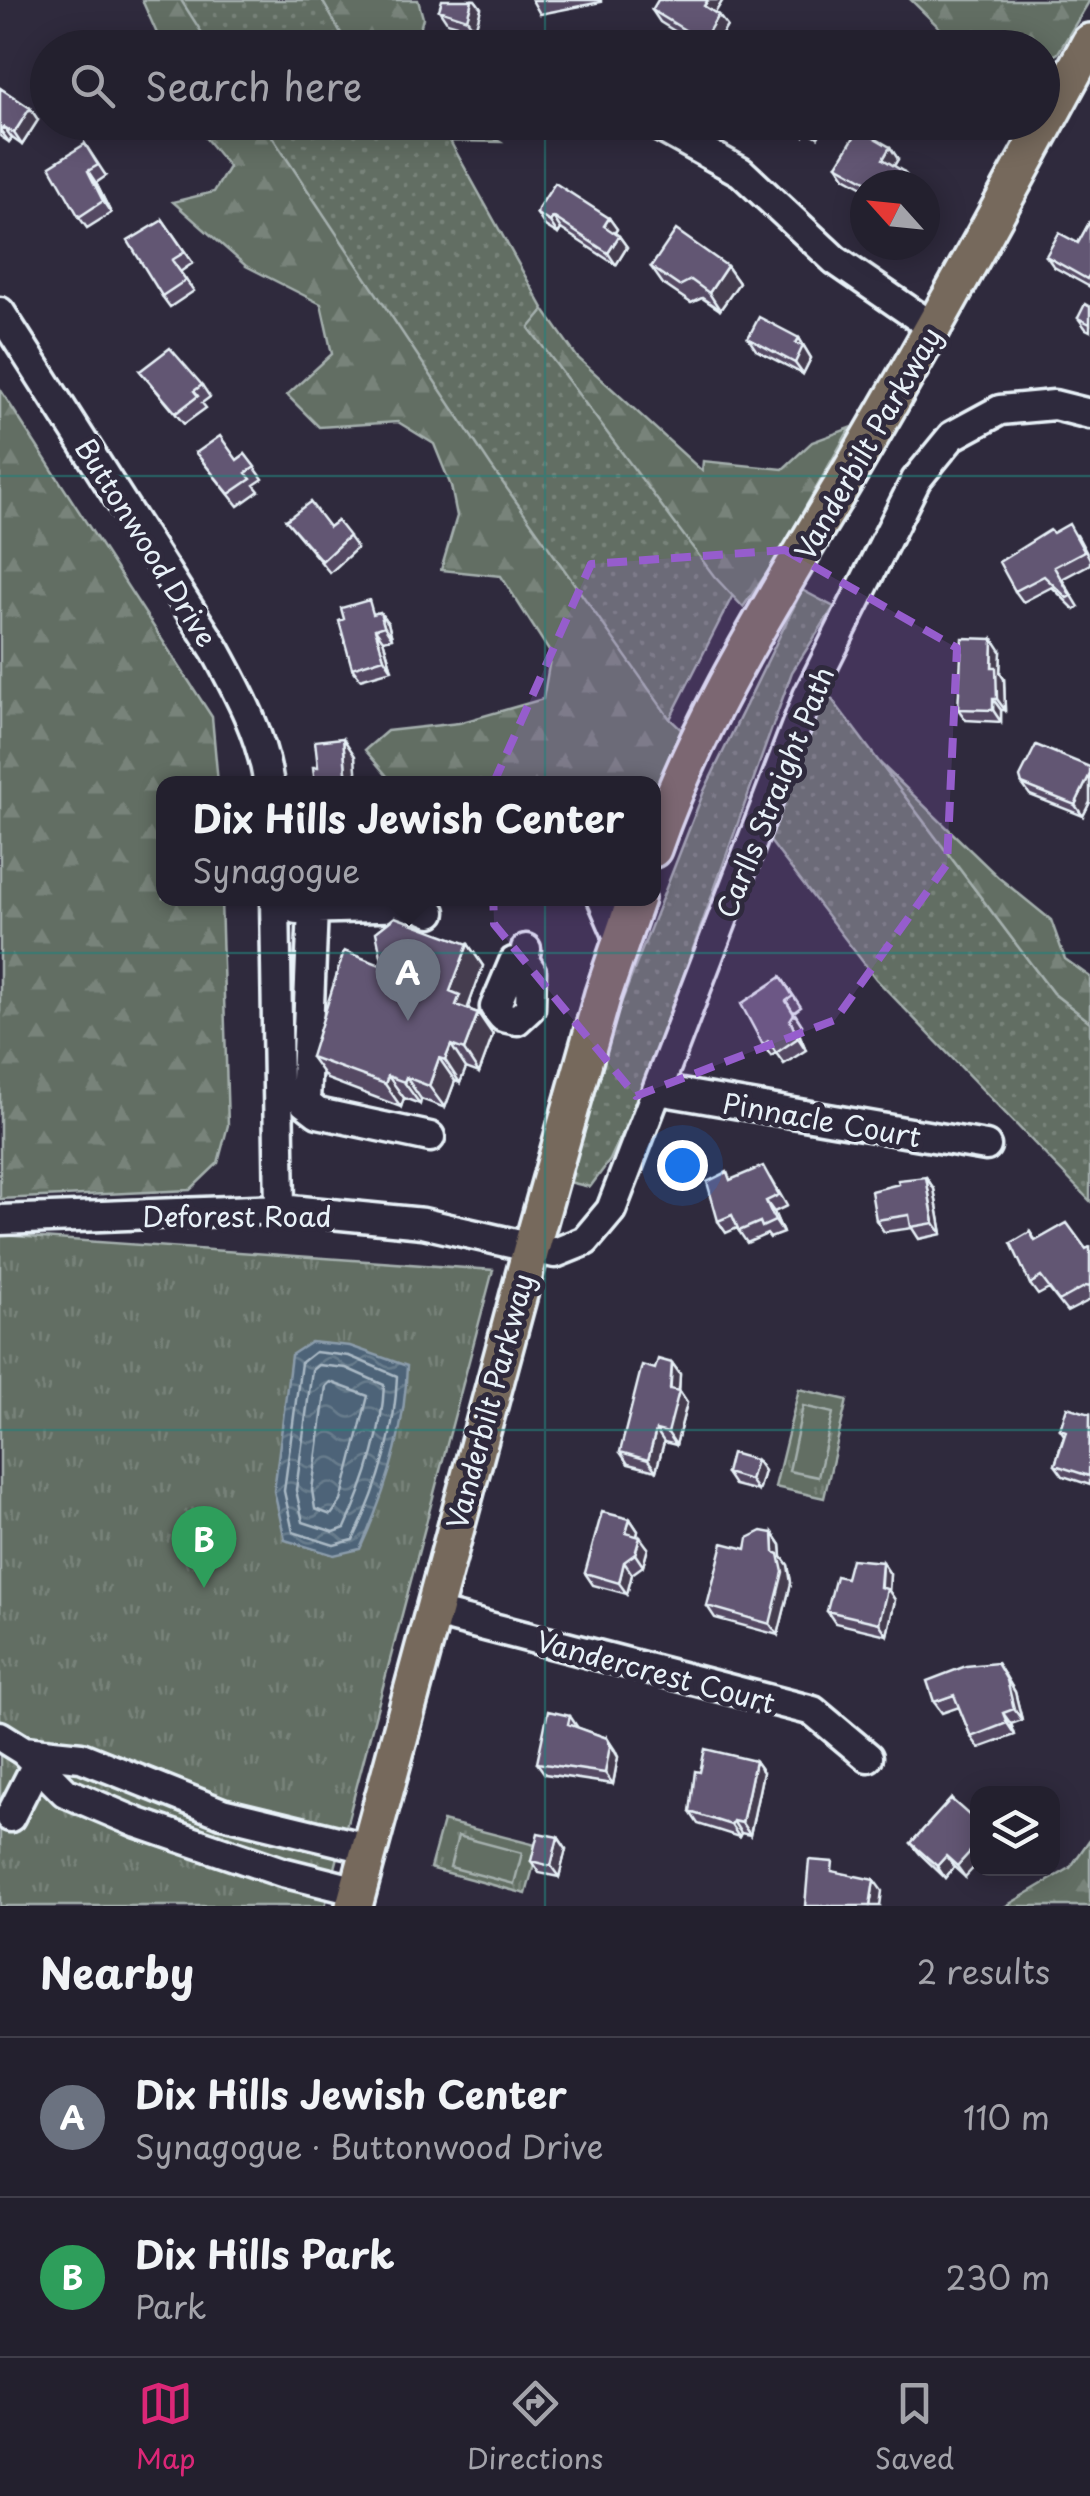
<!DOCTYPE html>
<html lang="en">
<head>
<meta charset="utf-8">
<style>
  :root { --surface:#23202e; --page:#2b2836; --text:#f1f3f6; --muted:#a3a3aa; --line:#403e4a; --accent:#db2777 }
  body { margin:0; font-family:"Playpen Sans",sans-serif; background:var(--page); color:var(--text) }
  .controls { position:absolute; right:30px; bottom:30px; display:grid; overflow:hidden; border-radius:20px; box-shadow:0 5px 25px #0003 }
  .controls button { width:90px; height:90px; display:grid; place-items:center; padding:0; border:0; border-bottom:2px solid var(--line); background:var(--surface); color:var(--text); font:50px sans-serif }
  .compass { position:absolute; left:850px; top:170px; width:90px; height:90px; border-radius:50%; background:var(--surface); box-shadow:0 5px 25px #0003; rotate:297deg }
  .you { position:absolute; left:682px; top:1165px; width:35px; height:35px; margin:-25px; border:8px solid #fff; border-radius:50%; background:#1a73e8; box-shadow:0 0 0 15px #1a73e833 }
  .badge { display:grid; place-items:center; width:65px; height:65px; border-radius:50%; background:var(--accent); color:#fff; font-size:32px; font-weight:700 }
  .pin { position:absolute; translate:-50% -82px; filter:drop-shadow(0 2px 5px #0008) }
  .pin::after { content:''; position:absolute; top:52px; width:35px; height:30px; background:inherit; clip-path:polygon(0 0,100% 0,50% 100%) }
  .popup { position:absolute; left:156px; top:776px; width:505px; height:130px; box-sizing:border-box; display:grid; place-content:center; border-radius:20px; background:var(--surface); filter:drop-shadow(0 2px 8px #0005); font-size:32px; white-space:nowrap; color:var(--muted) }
  .popup b { font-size:38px; color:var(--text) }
  .popup::after { content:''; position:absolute; left:50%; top:100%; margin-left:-20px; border:20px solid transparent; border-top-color:var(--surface) }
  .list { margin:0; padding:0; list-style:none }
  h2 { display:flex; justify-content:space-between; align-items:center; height:130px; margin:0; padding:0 40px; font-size:42px }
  h2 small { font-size:32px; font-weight:400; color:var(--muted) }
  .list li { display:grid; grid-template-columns:65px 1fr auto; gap:30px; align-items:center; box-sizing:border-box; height:160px; padding:0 40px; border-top:2px solid var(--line) }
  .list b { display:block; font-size:38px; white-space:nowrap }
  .list p { margin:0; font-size:32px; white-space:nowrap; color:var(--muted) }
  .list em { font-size:32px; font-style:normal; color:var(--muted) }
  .icon { flex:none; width:55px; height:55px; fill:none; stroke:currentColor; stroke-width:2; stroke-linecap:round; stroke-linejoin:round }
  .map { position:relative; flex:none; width:1090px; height:1906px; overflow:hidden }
  .search { position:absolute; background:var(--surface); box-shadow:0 5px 25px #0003; left:30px; right:30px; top:30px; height:110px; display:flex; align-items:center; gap:25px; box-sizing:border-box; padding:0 35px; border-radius:55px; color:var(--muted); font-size:38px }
  .sheet { height:450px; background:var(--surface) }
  nav { display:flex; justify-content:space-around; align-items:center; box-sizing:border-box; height:140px; border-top:2px solid var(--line); background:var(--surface); font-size:28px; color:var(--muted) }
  nav a { display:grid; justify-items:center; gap:5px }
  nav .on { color:var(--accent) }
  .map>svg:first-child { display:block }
  .grass { fill:url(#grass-dots); stroke:#a5b0ae; stroke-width:2.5 }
  .forest { fill:url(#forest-firs); stroke:#a5b0ae; stroke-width:2.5 }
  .park { fill:url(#park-tufts); stroke:#a5b0ae; stroke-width:2.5 }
  .pitch { fill:#626e63; stroke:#a5b0ae; stroke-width:2.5 }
  .water { fill:url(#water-waves); stroke:#8b9cab; stroke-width:2.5 }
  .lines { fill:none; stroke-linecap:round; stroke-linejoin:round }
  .shore { stroke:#aab9c5; stroke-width:2.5 }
  .minor-casing { stroke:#e8f1f8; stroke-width:35 }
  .major-casing { stroke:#e8f1f8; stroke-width:42 }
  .minor { stroke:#2f2a3d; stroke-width:28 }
  .major { stroke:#76695c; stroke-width:35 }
  .wall { fill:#544a63; stroke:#e8f1f8; stroke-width:2.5 }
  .shaded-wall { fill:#453c50; stroke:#e8f1f8; stroke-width:2.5 }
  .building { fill:#625673; stroke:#e8f1f8; stroke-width:2.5 }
  .marked { fill:#965dcd; fill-opacity:0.2; stroke:#965dcd; stroke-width:8; stroke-dasharray:20 12; stroke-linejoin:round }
  .grid { fill:none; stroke:#25827c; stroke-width:2.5; stroke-opacity:0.55 }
  .labels { text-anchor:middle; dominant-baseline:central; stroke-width:10; stroke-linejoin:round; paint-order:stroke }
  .street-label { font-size:28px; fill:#e8f1f8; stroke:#2f2a3d }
</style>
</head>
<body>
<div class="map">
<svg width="1090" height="1906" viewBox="0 0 1090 1906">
  <defs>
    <pattern id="grass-dots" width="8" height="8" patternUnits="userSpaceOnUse" patternTransform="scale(2.5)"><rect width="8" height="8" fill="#626e63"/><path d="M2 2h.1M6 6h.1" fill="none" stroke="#78837a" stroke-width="1.8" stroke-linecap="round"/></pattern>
    <pattern id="forest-firs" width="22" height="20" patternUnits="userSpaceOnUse" patternTransform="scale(2.5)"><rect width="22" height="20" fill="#626e63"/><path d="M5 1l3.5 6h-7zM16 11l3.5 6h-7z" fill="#78837a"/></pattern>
    <pattern id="park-tufts" width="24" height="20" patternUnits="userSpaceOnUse" patternTransform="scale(2.5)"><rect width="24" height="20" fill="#626e63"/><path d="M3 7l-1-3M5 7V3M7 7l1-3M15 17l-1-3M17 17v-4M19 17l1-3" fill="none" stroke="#78837a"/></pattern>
    <pattern id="water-waves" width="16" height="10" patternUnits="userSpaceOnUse" patternTransform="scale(2.5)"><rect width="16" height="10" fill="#4d6478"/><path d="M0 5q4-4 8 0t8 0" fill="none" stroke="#677b8c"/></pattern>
  </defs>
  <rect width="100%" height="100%" fill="#2f2a3d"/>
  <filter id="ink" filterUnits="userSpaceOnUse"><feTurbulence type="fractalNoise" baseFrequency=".01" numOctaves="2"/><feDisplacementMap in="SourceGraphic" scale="20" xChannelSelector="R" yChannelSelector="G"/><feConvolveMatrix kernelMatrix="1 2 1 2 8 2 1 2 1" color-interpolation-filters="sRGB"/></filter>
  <g filter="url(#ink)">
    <path class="grass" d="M165,0H338L368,47H196Z
      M246,123H469L500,142L450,141L544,310L538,318L738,585L670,719L516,530Z
      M802,590L834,607L792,672L645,1083L610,1160L590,1187L565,1181L618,1011L704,791Z
      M825,690L1053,993L1090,1022V1201L876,979L770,841L795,751Z"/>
    <path class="forest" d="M142,0H181L211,47H163Z
      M322,0H418L423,18L415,47H349Z
      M911,0H1090L1058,53L1043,62L1042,48L959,47Z
      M173,123H263L491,466L670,719L687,735L653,804V784L393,783L365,750L387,731L459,723L543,699L551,654L501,576L441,570L457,516L451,486L434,444L398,422L319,427L287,395L332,354L321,304L246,266L173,202L214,192L229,167L199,130Z
      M544,310L577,357L702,471L703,461L783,469L812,442L850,428L774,563L743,607L714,576L529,328Z
      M0,389L212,717L218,783L163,784V898L221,899L228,1125L218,1163L190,1190L0,1199Z
      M879,762L998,877L1051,920L1065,959L1090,977V1022L1053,993Z
      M1090,1839V1906H1006L1070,1868Z"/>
    <path class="park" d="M0,1235L493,1270L325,1906H0Z
      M799,1389L847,1400L824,1498L775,1487Z
      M443,1821L539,1846L526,1894L430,1868Z"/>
    <path class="pitch" d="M803,1406L833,1413L818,1477L789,1471Z
      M458,1836L522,1853L514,1884L450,1867Z"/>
    <path class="water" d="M311,1342L350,1346L407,1366C405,1430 387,1490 360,1549L334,1555L285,1540L274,1491L291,1355Z"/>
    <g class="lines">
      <path class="shore" d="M315,1352L349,1356L397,1376C395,1432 378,1489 353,1540L334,1545L293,1532L284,1491L301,1363Z
        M318,1365L346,1368L384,1385C382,1433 365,1485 345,1528L334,1532L303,1522L296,1490L312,1370Z
        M330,1382L368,1396L341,1501L331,1515L315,1509L312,1490L326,1386Z"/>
      <defs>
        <path id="minor" d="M651,122L741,172L835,260L934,328
          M0,312L216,651C240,695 261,734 269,784
          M275,898L280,1209
          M602,898L621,942
          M313,908L305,1103L318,1113L430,1137
          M297,909L417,906L431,912
          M524,961L531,971L530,1008L517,1020L503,1017L495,1007L514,962L524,961L526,949
          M658,1090L986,1146
          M0,1220L280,1209L423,1223L555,1253L585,1241L611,1210L808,696L916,480L952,436L1000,410L1054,405L1090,414
          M431,1612L813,1711L868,1757
          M0,1736L24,1751L65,1792L138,1823L282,1872L358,1891
          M24,1751L81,1757L222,1813L367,1848
          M10,1817L37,1764"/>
        <path id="major" d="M653,849C701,710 783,586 857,460C938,322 1014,182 1090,42
          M354,1906L532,1246L603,994L636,898"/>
      </defs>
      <use href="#minor" class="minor-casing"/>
      <use href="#major" class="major-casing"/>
      <use href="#minor" class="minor"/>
      <use href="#major" class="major"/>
    </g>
    <path class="wall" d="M472,0H475L481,8L475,30L447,22L439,10Z
      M532,0H601V2L540,14Z
      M652,10L715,13L718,15L727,26L714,48H702L660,22Z
      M0,88L30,108L38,120L22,145L12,138L9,142L0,136Z
      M785,122H827L818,137L807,131L804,136Z
      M85,144L106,176L96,183L111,213L87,228L79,217Z
      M890,147L898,159L894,166L912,183L911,185H865V188L845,177L837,165Z
      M537,214L609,218L617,229L615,233L619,236L627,247L616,265L561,229L558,234L545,226Z
      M163,220L193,263L180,272L194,291L170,307L162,296Z
      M1090,221V287L1054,267L1046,256L1078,243Z
      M727,266L739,283L720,310L702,298L691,303L663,284L651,267Z
      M1090,307V331L1086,329L1078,318Z
      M748,338H799L811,358L803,374L756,350Z
      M140,371L202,385L210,397L202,403L206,408L184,424Z
      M196,453L237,460L245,454L263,479L254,485L259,491L238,506Z
      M286,520L329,527L337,521L357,548L330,573Z
      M1053,533L1077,535L1090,559V564L1062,579L1079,607L1075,610L1052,587L1023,602L1015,591Z
      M377,613L388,623L392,638L383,640L392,670L360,679L352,668Z
      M1001,651L1000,673L1004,679L1005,710H1001V722L966,720L958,709Z
      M1090,767V802L1083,816L1030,795L1022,784Z
      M468,944L483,966L468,1007L470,1010L478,1013L493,1035L479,1073L466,1068L460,1083L455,1081L445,1108L421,1099L420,1104L404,1098L401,1107L327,1079L311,1057L383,966Z
      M781,977L801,1007L794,1012L802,1025L798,1031L806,1050L784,1064L776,1053L771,1056L763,1045Z
      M926,1177L934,1189L942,1234L919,1239L912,1228L884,1232L876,1220Z
      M771,1178L787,1206L774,1212L783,1233L770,1238L767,1234L747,1243L737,1228L726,1233L718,1221L732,1180Z
      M1030,1232L1036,1241L1086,1249L1090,1247V1300L1067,1312L1049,1289L1038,1295L1030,1284Z
      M672,1363L680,1374L679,1391L687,1403L676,1445L664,1442L656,1471L628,1464L620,1452L655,1369Z
      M1090,1414V1485L1063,1476L1055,1465L1064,1435L1060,1429Z
      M756,1460L764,1471L758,1491L734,1485L726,1473Z
      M630,1519L638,1531L637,1536L648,1548L643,1566L632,1574L627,1594L593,1585L585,1573Z
      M773,1533L781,1545L782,1557L788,1565L791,1583L778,1635L715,1618L707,1606L746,1549Z
      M882,1562L890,1574L889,1591L895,1600L887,1635L835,1623L827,1611L846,1578Z
      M1005,1675L1015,1692L1022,1720L1011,1724L1015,1735L979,1748L971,1737L959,1707L942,1713L934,1702Z
      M570,1716L578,1728L607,1738L615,1750L618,1757L613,1784L545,1774L537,1763Z
      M755,1761L763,1772L750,1835L741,1833L739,1837L698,1824L690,1812L700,1772Z
      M951,1799L965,1877L954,1867L945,1878L920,1854L911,1843Z
      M558,1837L566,1849L559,1877L539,1873L531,1861Z"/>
    <path class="shaded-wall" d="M472,0H475L481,8L475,30L467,19Z
      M708,0H723L712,18L704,6Z
      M718,15L727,26L714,48H707L703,41Z
      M30,108L38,120L22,145L14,133Z
      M797,122H801L807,131L804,136L796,124Z
      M812,122H827L818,137L810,126Z
      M4,127L12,138L9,142L1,131Z
      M890,147L898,159L891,171L883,159Z
      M88,171L96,183L111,213L103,201Z
      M904,172L912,183L911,185H896Z
      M553,217L561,229L558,234L550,222Z
      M609,218L617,229L612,237L604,226Z
      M619,236L627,247L616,265L608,253Z
      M727,266L739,283L720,310L709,293Z
      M799,338L811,358L803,374L795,363L796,343Z
      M380,612L388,623L392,638L384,626Z
      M375,629L383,640L392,670L384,658Z
      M993,639L1001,651L1000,673L1004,679L1005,710L997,699L992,667Z
      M993,699L1001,710V722L993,710Z
      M343,738L355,756L357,784H347Z
      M1090,774V802L1083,816L1075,805Z
      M468,944L483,966L468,1007L475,1017L456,1005L450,991Z
      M786,1001L802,1025L798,1031L806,1050L798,1038L790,1020Z
      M478,1013L493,1035L479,1073L464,1050Z
      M451,1045L466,1068L460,1083L445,1060Z
      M439,1058L455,1081L445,1108L429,1086Z
      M388,1076L404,1098L401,1107L385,1084Z
      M406,1077L421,1099L420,1104L404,1082Z
      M926,1177L934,1189L942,1234L934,1223Z
      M766,1201L774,1212L783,1233L775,1221Z
      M672,1363L680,1374L679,1393V1391L687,1403L676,1445L668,1433Z
      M656,1430L664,1442L656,1471L648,1460Z
      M756,1460L764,1471L758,1491L750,1480Z
      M630,1519L638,1531L635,1545L626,1533Z
      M773,1533L781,1545L782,1557L788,1565L791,1583L778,1635L770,1624L774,1552Z
      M640,1537L648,1548L643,1566L635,1554Z
      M624,1562L632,1574L627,1594L619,1583Z
      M882,1562L890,1574L889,1591L895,1600L887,1635L879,1623Z
      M997,1663L1015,1692L1022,1720L1014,1709Z
      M1003,1713L1011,1724L1015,1735L1007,1723Z
      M607,1738L618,1757L613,1784L605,1773Z
      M755,1761L763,1772L750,1835L742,1823Z
      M733,1821L741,1833L739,1837L731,1825Z
      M558,1837L566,1849L559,1877L551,1866Z
      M978,1843V1863L965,1877L957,1866Z
      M946,1856L954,1867L945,1878L937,1866Z
      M874,1880L882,1891L880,1906H870Z"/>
    <path class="building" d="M442,0H472L467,19L439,10Z
      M658,0H708L704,6L718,15L703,41L652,10Z
      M0,88L30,108L14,133L4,127L0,130Z
      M859,129L890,147L883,159L904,172L896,185H873L837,165Z
      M85,144L98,165L88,171L103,201L79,217L50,166Z
      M555,183L609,218L604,226L619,236L608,253L553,217L550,222L537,214L538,209Z
      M163,220L185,252L172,260L186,280L162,296L128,241Z
      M1090,221V274L1087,279L1046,256L1059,233L1078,243Z
      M676,230L727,266L709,293L691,280L679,286L651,267Z
      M1085,304L1090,307V324L1078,318Z
      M759,317L799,338L796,343L803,346L795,363L748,338Z
      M170,348L202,385L194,391L198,396L176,413L140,371Z
      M220,436L237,460L245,454L255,467L246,473L251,479L229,494L196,453Z
      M310,502L329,527L337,521L349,536L322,561L286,520Z
      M1069,524L1084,551L1054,567L1071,596L1067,598L1044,576L1015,591L999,562L1050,530L1053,533Z
      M369,600L373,614L380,612L384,626L375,629L384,658L352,668L339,621L344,619L341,608Z
      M962,638L993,639L992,667H996L997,699H993V710L958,709Z
      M343,738L347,784H315L313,767H318L315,741Z
      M1036,745L1090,767V774L1075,805L1022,784L1020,777Z
      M395,917L468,944L450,991L460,995L456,1005L478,1013L464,1050L451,1045L445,1060L439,1058L429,1086L406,1077L404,1082L388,1076L385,1084L311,1057L344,951L383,966L376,932Z
      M781,977L793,996L786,1001L794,1014L790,1020L798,1038L776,1053L768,1041L763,1045L741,1004Z
      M763,1166L779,1195L766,1201L775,1221L762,1227L760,1222L739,1231L732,1215L718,1221L707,1182L727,1172L730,1180Z
      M926,1177L934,1223L911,1227L909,1215L876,1220L871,1191L899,1184L898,1180Z
      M1067,1223L1086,1249L1090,1247V1287L1086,1286L1059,1301L1041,1277L1030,1284L1011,1243L1030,1232L1035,1241Z
      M658,1359L672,1363L670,1389L679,1391L668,1433L656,1430L648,1460L620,1452L642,1365L655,1369Z
      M1067,1407L1090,1414L1089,1476L1055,1465L1066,1431L1060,1429Z
      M731,1453L756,1460L750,1480L726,1473Z
      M602,1512L630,1519L626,1533L640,1537L635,1554L624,1562L619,1583L585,1573Z
      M762,1531L773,1533L774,1552L779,1554L783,1572L770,1624L707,1606L723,1543L746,1549L748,1538Z
      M851,1559L882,1562L880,1587L887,1589L879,1623L827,1611L836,1576L846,1578Z
      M997,1663L1007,1680L1014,1709L1003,1713L1007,1723L971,1737L954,1695L934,1702L927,1681L966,1666Z
      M548,1711L570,1716L568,1724L607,1738L610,1746L605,1773L537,1763Z
      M705,1749L755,1761L742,1823L733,1821L731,1825L690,1812L695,1771L700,1772Z
      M951,1799L978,1823V1843L957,1866L946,1856L937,1866L911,1843Z
      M538,1833L558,1837L551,1866L531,1861Z
      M809,1860L833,1862L832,1871L874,1880L870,1906H805Z"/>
  </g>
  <path class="marked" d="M785,550L957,648L947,864L835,1020L636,1096L494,924L490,791L591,564Z"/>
  <path class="grid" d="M545,0V48M545,122V1906M0,476H1090M0,953H1090M0,1430H1090"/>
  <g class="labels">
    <g class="street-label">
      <text transform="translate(867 443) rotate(-60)">Vanderbilt Parkway</text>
      <text transform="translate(147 542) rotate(58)">Buttonwood Drive</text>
      <text transform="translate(774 792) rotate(-68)">Carlls Straight Path</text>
      <text transform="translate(822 1119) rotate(10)">Pinnacle Court</text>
      <text x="237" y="1215">Deforest Road</text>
      <text transform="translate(489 1401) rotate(-75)">Vanderbilt Parkway</text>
      <text transform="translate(656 1671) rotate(15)">Vandercrest Court</text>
    </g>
  </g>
</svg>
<div class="controls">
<button><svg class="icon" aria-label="layers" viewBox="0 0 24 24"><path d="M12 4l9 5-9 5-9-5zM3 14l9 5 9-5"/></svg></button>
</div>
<svg class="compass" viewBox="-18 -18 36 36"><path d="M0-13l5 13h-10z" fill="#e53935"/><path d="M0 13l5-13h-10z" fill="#a3a3aa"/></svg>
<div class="you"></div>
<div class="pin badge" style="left:408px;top:1021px;background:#6b7280">A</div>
<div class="popup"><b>Dix Hills Jewish Center</b>Synagogue</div>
<div class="pin badge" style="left:204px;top:1588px;background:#2e9e5b">B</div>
<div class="search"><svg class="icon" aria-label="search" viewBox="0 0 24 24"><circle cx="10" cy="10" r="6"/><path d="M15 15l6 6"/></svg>Search here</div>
</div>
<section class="sheet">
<h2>Nearby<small>2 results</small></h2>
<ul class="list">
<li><span class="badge" style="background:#6b7280">A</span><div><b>Dix Hills Jewish Center</b><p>Synagogue · Buttonwood Drive</p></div><em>110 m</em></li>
<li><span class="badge" style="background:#2e9e5b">B</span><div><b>Dix Hills Park</b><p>Park</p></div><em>230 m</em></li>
</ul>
</section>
<nav>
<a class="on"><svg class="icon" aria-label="map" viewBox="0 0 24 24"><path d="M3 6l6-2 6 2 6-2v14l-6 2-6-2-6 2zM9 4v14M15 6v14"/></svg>Map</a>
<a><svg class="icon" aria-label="directions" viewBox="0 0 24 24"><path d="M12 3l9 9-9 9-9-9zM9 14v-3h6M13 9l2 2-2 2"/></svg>Directions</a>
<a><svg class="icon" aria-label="saved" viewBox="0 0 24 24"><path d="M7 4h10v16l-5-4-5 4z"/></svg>Saved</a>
</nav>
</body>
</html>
